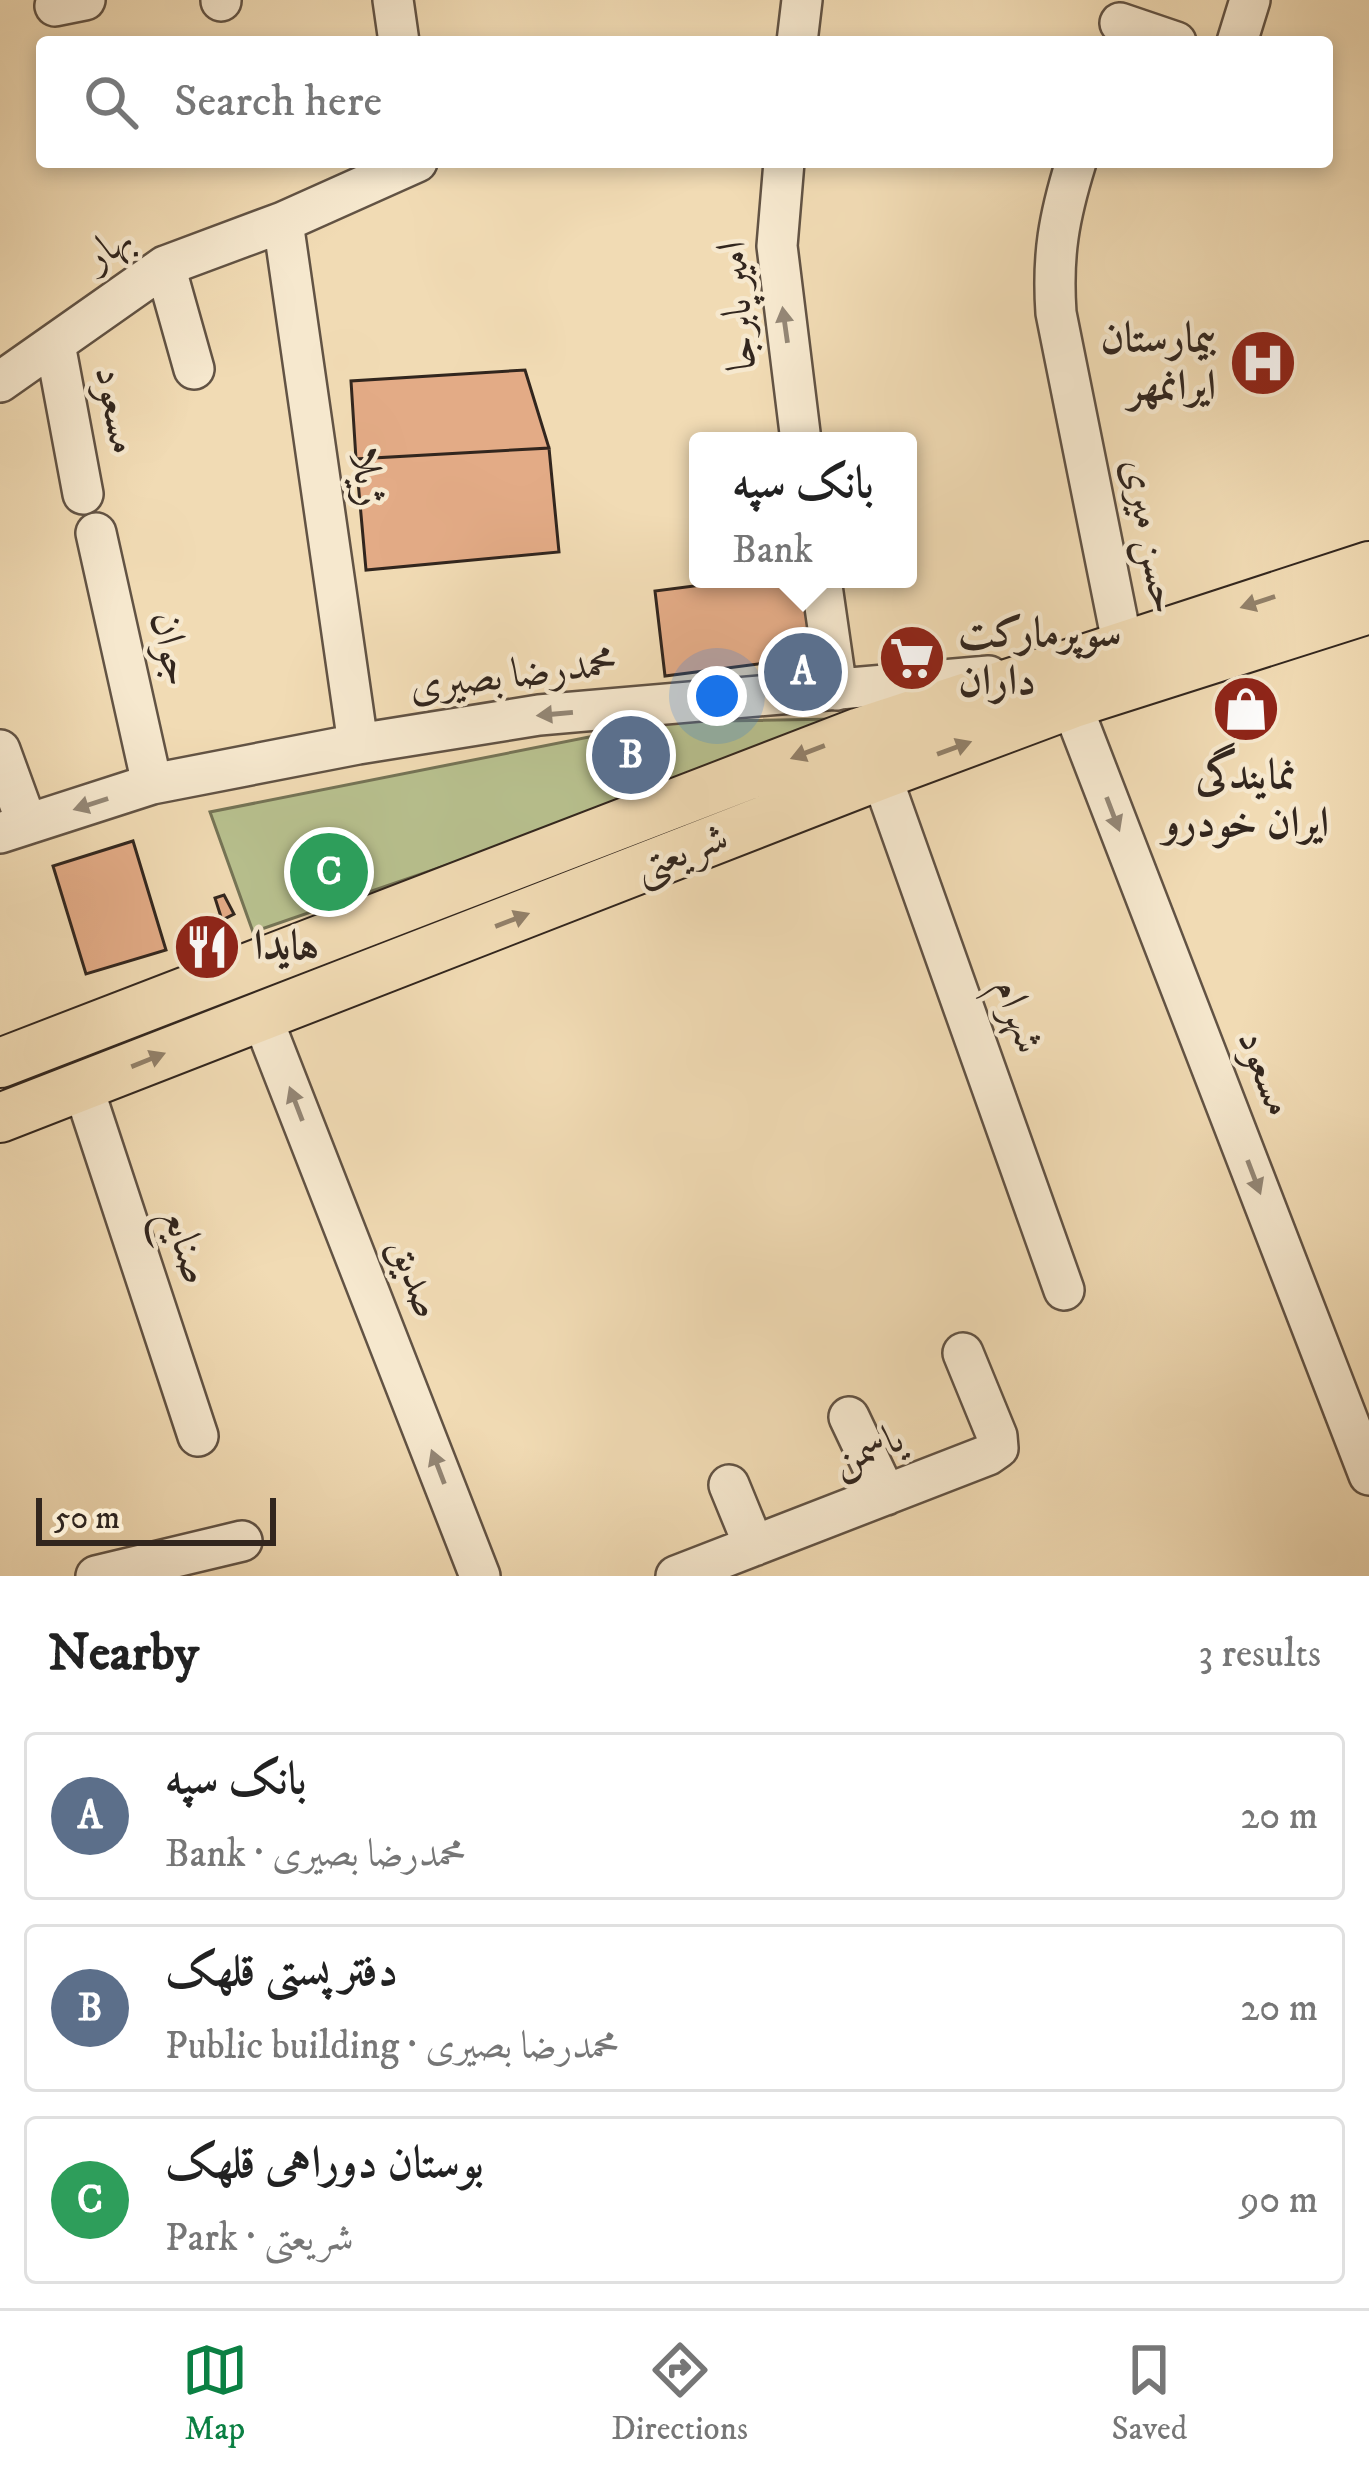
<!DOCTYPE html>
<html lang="en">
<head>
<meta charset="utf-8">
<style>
  :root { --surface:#fff; --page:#f6f6f6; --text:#222; --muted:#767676; --line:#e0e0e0; --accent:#0b8043 }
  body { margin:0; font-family:"IM FELL DW Pica",Amiri,serif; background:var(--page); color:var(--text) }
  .scale { position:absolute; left:36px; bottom:30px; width:240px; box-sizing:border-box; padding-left:12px; border:6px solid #32261e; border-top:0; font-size:33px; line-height:42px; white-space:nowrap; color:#32261e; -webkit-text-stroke:9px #f6e8ce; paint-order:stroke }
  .you { position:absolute; left:717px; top:696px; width:42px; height:42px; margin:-30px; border:9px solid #fff; border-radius:50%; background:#1a73e8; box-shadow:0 0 0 18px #1a73e833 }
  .badge { display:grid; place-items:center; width:78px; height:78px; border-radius:50%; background:var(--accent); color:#fff; font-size:39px; font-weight:700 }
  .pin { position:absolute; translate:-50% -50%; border:6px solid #fff; box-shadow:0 3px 12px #0006 }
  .popup { position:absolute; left:689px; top:432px; width:228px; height:156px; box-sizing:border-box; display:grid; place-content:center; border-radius:12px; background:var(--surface); filter:drop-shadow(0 3px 9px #0005); font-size:39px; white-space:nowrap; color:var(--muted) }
  .popup b { font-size:45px; color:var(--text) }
  .popup::after { content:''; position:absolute; left:50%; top:100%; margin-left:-24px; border:24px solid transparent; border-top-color:var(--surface) }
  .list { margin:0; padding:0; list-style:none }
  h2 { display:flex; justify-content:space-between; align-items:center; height:156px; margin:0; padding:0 48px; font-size:51px }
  h2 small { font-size:39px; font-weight:400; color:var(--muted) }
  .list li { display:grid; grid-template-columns:78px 1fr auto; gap:36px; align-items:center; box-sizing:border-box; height:168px; margin:0 24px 24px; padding:0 24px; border:3px solid var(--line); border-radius:12px }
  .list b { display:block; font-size:45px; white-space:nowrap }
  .list p { margin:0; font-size:39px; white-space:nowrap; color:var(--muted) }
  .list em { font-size:39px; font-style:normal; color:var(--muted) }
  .icon { flex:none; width:66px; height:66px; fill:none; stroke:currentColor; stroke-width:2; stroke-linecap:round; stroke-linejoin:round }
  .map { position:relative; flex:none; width:1369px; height:1576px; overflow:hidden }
  .search { position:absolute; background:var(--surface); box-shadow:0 6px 18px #0003; left:36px; right:36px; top:36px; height:132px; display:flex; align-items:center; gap:30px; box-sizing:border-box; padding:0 42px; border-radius:12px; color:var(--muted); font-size:45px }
  .sheet { height:732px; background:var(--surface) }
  nav { display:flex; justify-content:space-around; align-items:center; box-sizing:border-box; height:168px; border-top:3px solid var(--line); background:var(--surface); font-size:33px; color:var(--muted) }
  nav a { display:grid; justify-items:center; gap:6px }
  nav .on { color:var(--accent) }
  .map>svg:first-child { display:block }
  .green { fill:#b8c18f; stroke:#757456; stroke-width:3 }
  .building { fill:#e3ab86; stroke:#32261e; stroke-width:3 }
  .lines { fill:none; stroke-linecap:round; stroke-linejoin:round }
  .minor-casing { stroke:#625344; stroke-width:44 }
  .major-casing { stroke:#32261e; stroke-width:52 }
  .minor { stroke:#f6e8ce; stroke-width:39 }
  .major { stroke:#f1dbb4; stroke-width:48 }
  .oneway { fill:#948776 }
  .oneway2 { fill:#928069 }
  .labels { text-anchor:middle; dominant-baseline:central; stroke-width:9; stroke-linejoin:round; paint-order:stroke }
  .street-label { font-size:42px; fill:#32261e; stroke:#f6e8ce }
  .poi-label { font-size:42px; font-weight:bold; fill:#32261e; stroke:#f6e8ce; text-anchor:start }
</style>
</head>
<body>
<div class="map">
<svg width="1369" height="1576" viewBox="0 0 1369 1576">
  <rect width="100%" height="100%" fill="#f1dbb4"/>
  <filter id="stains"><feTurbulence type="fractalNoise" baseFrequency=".00167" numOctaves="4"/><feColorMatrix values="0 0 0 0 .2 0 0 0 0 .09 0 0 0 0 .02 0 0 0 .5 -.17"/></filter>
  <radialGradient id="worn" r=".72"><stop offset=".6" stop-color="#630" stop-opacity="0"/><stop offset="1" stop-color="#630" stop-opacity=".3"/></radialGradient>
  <path class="green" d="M836,719L679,785L253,932L210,812L665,722Z"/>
  <path class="building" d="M525,370L549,448L356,459L351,381Z
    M549,448L559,552L366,570L356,459Z
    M748,579H811L820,656L665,676L655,591Z
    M133,841L166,950L86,974L53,866Z
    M224,895L234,914L222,920L215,898Z"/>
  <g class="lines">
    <defs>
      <path id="minor" d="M221,0V1
        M393,0L399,42
        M55,6L85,0
        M1120,23L1176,42
        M797,42L802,0
        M1237,42L1250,0
        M784,162L777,246L801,441
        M1076,162C1059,217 1052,255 1056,313L1123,647
        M283,222L358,744
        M165,266L194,369
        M55,344L83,494
        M0,382L165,266L283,222L417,162
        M96,533L152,784
        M821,579L837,690
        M1062,680L1369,1475
        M0,750L27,824
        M881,775L1064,1290
        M0,833L152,784L358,744L539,715L989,676
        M261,1015L480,1576
        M83,1087L198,1436
        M849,1417L886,1495
        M729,1485L754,1546
        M96,1576L242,1541
        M676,1576L988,1455L998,1448L997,1436L963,1353"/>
      <path id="major" d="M0,1063L860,732L1369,566
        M0,1118L881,775L1071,704L1369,609"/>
    </defs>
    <use href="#minor" class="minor-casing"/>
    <use href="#major" class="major-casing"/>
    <use href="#minor" class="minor"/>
    <use href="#major" class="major"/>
  </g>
  <defs><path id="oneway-solid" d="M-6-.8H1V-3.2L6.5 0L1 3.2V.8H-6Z" transform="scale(3)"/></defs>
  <g class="oneway">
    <use href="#oneway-solid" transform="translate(785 325) rotate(-98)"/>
    <use href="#oneway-solid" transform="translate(555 714) rotate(175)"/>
    <use href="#oneway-solid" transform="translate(91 804) rotate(162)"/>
    <use href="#oneway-solid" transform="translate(1113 814) rotate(69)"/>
    <use href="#oneway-solid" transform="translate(296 1104) rotate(-111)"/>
    <use href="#oneway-solid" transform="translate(1254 1177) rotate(69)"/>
    <use href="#oneway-solid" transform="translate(438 1467) rotate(-111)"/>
  </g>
  <g class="oneway2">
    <use href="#oneway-solid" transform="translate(1258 602) rotate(162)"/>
    <use href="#oneway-solid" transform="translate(954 748) rotate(-20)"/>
    <use href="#oneway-solid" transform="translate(808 752) rotate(159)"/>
    <use href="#oneway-solid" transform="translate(512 920) rotate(-21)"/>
    <use href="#oneway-solid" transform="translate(148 1060) rotate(-22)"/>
  </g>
  <defs>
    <symbol id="hospital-disc" viewBox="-11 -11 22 22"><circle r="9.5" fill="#8f2418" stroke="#f6e8ce"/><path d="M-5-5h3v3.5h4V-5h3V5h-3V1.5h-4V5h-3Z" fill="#fff"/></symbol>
    <symbol id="supermarket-disc" viewBox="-11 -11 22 22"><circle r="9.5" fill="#8f2418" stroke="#f6e8ce"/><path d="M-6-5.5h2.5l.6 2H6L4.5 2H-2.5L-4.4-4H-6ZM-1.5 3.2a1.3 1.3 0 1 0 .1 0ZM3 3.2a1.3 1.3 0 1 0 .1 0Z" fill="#fff"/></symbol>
    <symbol id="shop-disc" viewBox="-11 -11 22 22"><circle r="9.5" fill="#8f2418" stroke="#f6e8ce"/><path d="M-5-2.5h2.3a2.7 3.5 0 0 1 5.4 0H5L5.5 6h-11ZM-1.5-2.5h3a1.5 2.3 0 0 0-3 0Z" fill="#fff"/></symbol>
    <symbol id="restaurant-disc" viewBox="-11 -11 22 22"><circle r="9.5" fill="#8f2418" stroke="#f6e8ce"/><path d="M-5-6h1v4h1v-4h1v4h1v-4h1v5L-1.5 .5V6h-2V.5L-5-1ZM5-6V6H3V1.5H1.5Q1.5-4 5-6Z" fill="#fff"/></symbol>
  </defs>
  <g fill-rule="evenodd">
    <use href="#hospital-disc" x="1225" y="325" width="76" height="76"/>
    <use href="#supermarket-disc" x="874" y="620" width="76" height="76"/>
    <use href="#shop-disc" x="1208" y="671" width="76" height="76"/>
    <use href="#restaurant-disc" x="169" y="909" width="76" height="76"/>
  </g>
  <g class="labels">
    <g class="street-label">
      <text transform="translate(109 248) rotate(-34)">بهار</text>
      <text transform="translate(738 306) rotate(-95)">امیر پابرجا</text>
      <text transform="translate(116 410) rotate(79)">مسعود</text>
      <text transform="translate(367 477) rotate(82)">ژیلا</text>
      <text transform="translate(1150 536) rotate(79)">حسن میری</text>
      <text transform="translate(171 649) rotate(78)">جوان</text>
      <text transform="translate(513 675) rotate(-7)">محمدرضا بصیری</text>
      <text transform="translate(681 853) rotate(-21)">شریعتی</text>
      <text transform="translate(1018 1016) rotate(70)">شهرام</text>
      <text transform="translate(1265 1073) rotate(69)">مسعود</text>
      <text transform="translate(186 1246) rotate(72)">صنایع</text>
      <text transform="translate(415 1278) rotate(69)">صدیق</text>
      <text transform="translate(868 1450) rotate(-21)">یاسمن</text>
    </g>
    <g class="poi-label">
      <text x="1216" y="339" text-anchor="end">بیمارستان<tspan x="1216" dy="48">ایرانمهر</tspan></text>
      <text x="958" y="634">سوپرمارکت<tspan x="958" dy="48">داران</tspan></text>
      <text x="1246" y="776" text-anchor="middle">نمایندگی<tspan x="1246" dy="48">ایران خودرو</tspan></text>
      <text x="254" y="947">هایدا</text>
    </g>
  </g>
  <rect width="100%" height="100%" filter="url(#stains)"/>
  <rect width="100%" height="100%" fill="url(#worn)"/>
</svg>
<div class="scale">50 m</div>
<div class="you"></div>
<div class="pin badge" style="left:803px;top:672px;background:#5c6f8a">A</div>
<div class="popup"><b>بانک سپه</b>Bank</div>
<div class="pin badge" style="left:631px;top:755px;background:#5c6f8a">B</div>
<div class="pin badge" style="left:329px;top:872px;background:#2e9e5b">C</div>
<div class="search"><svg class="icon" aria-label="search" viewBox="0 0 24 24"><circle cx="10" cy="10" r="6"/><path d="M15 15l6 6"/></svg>Search here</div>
</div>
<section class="sheet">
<h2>Nearby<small>3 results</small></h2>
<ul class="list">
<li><span class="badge" style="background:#5c6f8a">A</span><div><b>بانک سپه</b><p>Bank · محمدرضا بصیری</p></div><em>20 m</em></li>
<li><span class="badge" style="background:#5c6f8a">B</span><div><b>دفتر پستی قلهک</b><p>Public building · محمدرضا بصیری</p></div><em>20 m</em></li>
<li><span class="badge" style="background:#2e9e5b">C</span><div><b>بوستان دوراهی قلهک</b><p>Park · شریعتی</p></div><em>90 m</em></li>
</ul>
</section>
<nav>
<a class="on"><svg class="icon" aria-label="map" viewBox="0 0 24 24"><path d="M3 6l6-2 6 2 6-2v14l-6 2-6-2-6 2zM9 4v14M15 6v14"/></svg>Map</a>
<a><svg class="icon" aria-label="directions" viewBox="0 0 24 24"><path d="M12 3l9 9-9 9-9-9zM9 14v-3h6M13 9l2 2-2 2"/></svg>Directions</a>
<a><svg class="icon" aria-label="saved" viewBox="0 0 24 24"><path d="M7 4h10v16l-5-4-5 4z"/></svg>Saved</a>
</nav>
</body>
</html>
